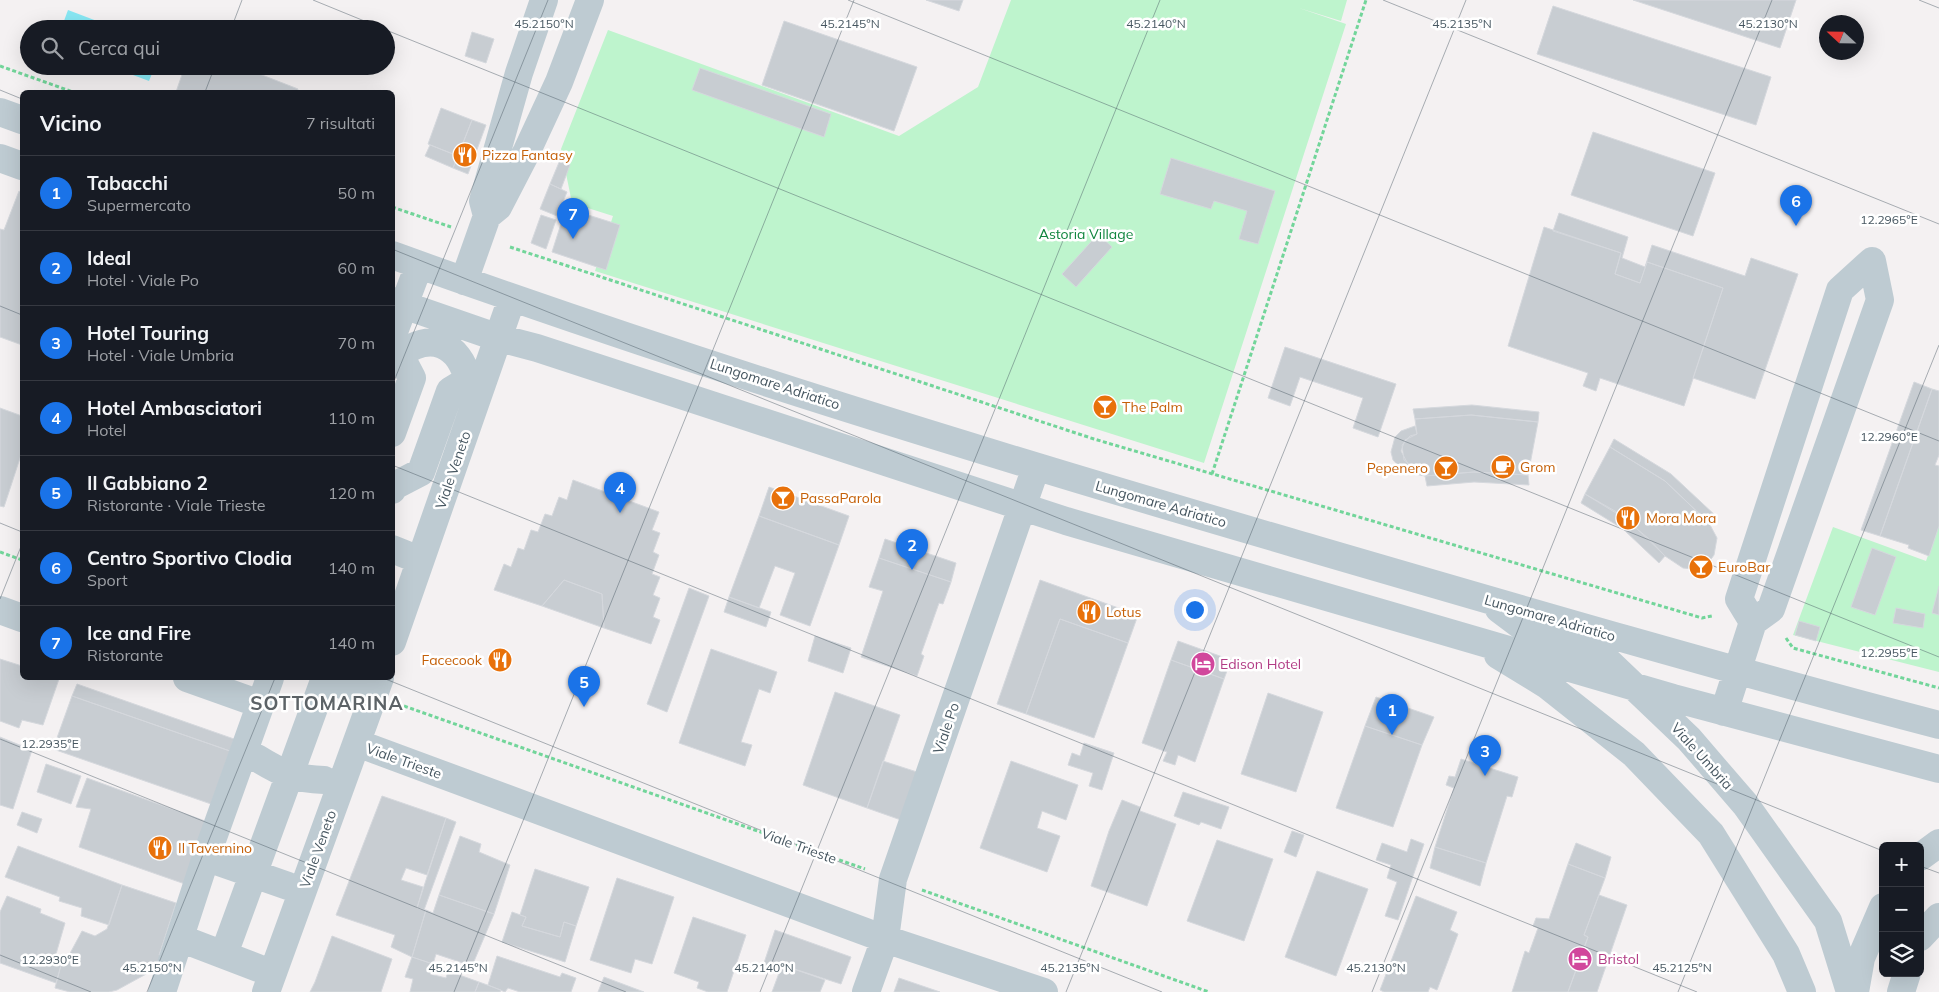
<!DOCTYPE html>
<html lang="it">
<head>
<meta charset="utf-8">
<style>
  :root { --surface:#171b24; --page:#242831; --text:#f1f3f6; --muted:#9ea1a6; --line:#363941; --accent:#1a73e8 }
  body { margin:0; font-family:Mulish,sans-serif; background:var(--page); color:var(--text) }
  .controls { position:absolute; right:15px; bottom:15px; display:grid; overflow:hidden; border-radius:8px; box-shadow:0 5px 20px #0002 }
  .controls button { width:45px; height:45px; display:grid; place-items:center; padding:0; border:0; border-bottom:1px solid var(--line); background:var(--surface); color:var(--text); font:25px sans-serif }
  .compass { position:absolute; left:1819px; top:15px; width:45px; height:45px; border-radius:50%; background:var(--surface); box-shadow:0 5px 20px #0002; rotate:292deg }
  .you { position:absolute; left:1194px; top:609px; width:18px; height:18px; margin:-12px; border:4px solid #fff; border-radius:50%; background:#1a73e8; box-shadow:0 0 0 8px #1a73e833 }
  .badge { display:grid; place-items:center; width:32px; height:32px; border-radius:50%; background:var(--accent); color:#fff; font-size:16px; font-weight:700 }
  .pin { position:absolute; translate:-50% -41px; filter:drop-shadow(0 1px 2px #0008) }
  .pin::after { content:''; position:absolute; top:26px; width:18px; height:15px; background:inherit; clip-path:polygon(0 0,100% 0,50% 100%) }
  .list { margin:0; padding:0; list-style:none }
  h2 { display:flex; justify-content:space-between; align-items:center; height:65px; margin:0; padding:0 20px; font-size:21px }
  h2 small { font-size:16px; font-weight:400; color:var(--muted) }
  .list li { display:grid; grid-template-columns:32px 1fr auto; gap:15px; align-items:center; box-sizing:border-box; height:75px; padding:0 20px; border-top:1px solid var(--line) }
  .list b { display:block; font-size:19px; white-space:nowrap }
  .list p { margin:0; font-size:16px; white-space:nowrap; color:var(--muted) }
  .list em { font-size:16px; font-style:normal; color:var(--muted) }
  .icon { flex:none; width:28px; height:28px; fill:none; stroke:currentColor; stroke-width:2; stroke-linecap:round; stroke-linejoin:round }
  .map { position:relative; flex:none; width:1939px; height:992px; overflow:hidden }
  .search { position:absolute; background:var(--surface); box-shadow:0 5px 20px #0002; left:20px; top:20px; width:375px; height:55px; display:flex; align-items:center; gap:12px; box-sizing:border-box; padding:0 18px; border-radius:28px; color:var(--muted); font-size:19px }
  .panel { position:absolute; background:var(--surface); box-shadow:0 5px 20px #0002; left:20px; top:90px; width:375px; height:590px; border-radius:8px }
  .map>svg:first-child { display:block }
  .green { fill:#bef4cd }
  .water { fill:#88e8f4 }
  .building { fill:#c8cdd2; stroke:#d5d8dd }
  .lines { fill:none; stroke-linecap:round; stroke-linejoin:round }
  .path { stroke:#72d59a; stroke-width:3; stroke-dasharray:4 2.5; stroke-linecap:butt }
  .minor { stroke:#becbd2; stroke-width:28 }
  .ticks { fill:none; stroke:#475761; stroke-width:1; stroke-opacity:0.45 }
  .labels { text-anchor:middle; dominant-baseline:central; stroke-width:5; stroke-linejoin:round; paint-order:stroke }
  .food-label { font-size:14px; fill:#c56008; stroke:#fff; text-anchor:start }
  .park-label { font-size:14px; fill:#10853e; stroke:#fff }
  .street-label { font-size:14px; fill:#475761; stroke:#fff }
  .hotel-label { font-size:14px; fill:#b23c85; stroke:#fff; text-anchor:start }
  .district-label { font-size:19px; font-weight:bold; letter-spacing:1px; fill:#5d6367; stroke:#fff }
  .ticks-label { font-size:12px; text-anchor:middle; fill:#475761; stroke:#fff; stroke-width:5; stroke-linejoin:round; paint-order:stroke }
</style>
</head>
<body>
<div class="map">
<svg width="1939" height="992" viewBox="0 0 1939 992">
  <rect width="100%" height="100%" fill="#f4f1f2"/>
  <path class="green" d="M1011,0H1347L1341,21L1299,8L1346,24L1204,463L595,271L613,216L572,203L561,149L608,30L899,136L978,87Z
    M1939,524V672L1793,635L1833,527L1926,561Z"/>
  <path class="water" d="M68,10L118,29H61Z
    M109,66H155L149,81Z"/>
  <path class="building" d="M926,0H963L959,11Z
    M1633,0H1796L1780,48Z
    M1553,6L1771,77L1756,125L1537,54Z
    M784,21L917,67L894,131L762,85Z
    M472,32L494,39L486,63L465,56Z
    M185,66H239L298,89L297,92H176Z
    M700,68L831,114L824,137L692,90Z
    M441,108L472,120L458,156L428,144Z
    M472,120L486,125L468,174L453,168Z
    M1593,132L1715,173L1693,236L1571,195Z
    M430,145L458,156L453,168L425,156Z
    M1171,158L1275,191L1258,244L1239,239L1247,211L1214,201L1211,209L1160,194Z
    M560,160L570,165L561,189L550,184Z
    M550,184L567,192L557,216L540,209Z
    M19,191L22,193V345L0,337V229L4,230Z
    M566,208L620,225L606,270L552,252Z
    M1559,213L1628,237L1622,258L1645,267L1652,245L1745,276L1751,258L1798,274L1755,399L1693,378L1723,288L1647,262L1640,283L1615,274L1621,253L1553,231Z
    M541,215L556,220L546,249L531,243Z
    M1544,227L1621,253L1615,274L1640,283L1647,262L1723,288L1684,406L1600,378L1596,391L1583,386L1588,373L1508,346Z
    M1098,234L1112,247L1076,287L1062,274Z
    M1285,347L1396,384L1378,437L1353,428L1363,398L1300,377L1290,406L1268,398Z
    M1914,382L1932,389L1880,536L1861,530Z
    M1932,389L1939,391V455L1935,465L1939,466V526L1929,556L1908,548L1909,545L1880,536Z
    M1472,405L1539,412L1538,422L1471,415L1415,419L1413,409Z
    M0,408L22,416V452L4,507L0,506Z
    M1471,415L1538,422L1528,475L1474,472L1425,476V466H1412L1404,460L1402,445L1410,436L1417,434L1415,419Z
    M1415,426L1417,434L1405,440L1401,451L1408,464L1425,466V476L1404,472L1393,460L1391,452L1395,437L1401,431Z
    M1614,439L1671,474L1717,517L1709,523L1665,481L1610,447Z
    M1610,447L1665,481L1709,523L1717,538L1714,555L1709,562L1692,569L1683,568L1665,556L1629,521L1585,494Z
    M1474,472L1528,475L1529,485L1474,482L1427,486L1425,476Z
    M573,480L659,512L652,530L660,533L653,552L659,555L652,574L660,577L653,595L660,598L653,617L660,620L651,644L604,628L602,594L564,580L542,606L494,590L504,564L511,567L518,548L524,550L531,530L538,532L545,514L552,516L559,497L567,500Z
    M769,487L849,516L839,545L759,516Z
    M1585,494L1615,511L1648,538L1665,556L1659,563L1623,529L1581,503Z
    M759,516L839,545L810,626L780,615L795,573L775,566L759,608L729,597Z
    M885,539L956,563L951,582L879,558Z
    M1872,548L1896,557L1875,615L1851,607Z
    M879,558L951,582L943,604L939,603L921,654L924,656L917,676L861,657L883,591L869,587Z
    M564,580L602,594L604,628L542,606Z
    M1040,580L1138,615L1128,643L1060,619L1026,714L997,704Z
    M1939,586V615L1932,613Z
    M689,588L709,596L667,712L647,704Z
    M729,597L771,612L766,627L724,612Z
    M1896,608L1925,614L1923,628L1893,623Z
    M1060,619L1128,643L1094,738L1026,714Z
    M1799,621L1820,627L1816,641L1795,635Z
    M815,636L851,648L843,673L808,661Z
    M1178,641L1231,660L1224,679L1171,660Z
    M711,649L777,672L770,693L759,689L741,742L752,745L745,766L679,743Z
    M0,659L22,666V678L59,679L43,725L22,720L19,728L0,721Z
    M1171,660L1224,679L1195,762L1178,755L1175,765L1163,761L1167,752L1142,743Z
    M77,684L234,739L230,751L72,696Z
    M835,692L900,715L867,808L803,785Z
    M1268,693L1323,712L1296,792L1241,774Z
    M72,696L230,751L211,804L53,749Z
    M1376,697L1434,717L1422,745L1365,726Z
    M1365,726L1422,745L1393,827L1336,808Z
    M0,737L32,750L13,809L0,805Z
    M1084,743L1114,753L1102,790L1089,786L1093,773L1068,765L1072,753L1080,756Z
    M1461,759L1518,777L1512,797L1507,796L1486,863L1435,847L1454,788L1446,785L1449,776L1455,777Z
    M883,761L917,772L901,820L867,808Z
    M1011,761L1078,785L1066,820L1042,811L1037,828L1060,836L1047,872L980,848Z
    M46,764L81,776L71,804L37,792Z
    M87,778L205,821L185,884L79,847L91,809L76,807Z
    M1183,792L1229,807L1221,829L1201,822L1199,825L1174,816Z
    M382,796L446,818L427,875L406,868L401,880L423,887L417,908L426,910L412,957L391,947L395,935L336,915Z
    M1122,800L1140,807V811L1176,824L1147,906L1091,886L1109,831Z
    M22,812L42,819L37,833L17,825Z
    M446,818L456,822L424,910L417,908Z
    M1292,831L1304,835L1296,857L1284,852Z
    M460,836L481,844L479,852L510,865L494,914L439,895Z
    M1411,839L1424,844L1398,920L1385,916L1397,882L1387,878L1391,865L1376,860L1382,843L1407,852Z
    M1217,840L1273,859L1244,941L1187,921Z
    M1576,843L1611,857L1605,878L1568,864Z
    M18,846L122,885L109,925L81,916L82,908L59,901L60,897L5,877Z
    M1435,847L1486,863L1480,886L1430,868Z
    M1568,864L1605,878L1584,935L1588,937L1568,992H1512L1525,951L1529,953L1538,928L1533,926L1536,918L1549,919Z
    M535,869L589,887L576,926L564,922L560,937L522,926L526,917L520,915Z
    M1317,871L1368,889L1336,976L1285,957Z
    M617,878L674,897L652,964L635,959L631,973L590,960Z
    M122,885L176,903L159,955L161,957L148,973L117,990L109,992H70L55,988L63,958L67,959L82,931L95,936L107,929Z
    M439,895L494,914L472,966L436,954L433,964L412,957L426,910L433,913Z
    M1599,895L1627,905L1597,992H1568L1588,937L1584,935Z
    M7,896L41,909L40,913L65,923L56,954L63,958L56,983L0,963V912Z
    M1416,896L1457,912L1450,930L1458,934L1437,990L1430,987L1428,992H1384L1380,990Z
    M512,912L526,917L522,926L560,937L564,922L576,926L565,962L502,942Z
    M693,917L746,935L727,992H708L697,988L699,982L674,973Z
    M775,930L851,957L841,984L782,965L778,974L762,969Z
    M332,936L392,959L381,992H310L315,982Z
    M497,956L560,977L562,973L576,978L571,992H520L508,988L505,992L488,985Z
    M412,957L433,964L430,974L446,978L448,971L479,982L475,992H410L413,979L405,977Z
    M782,965L825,980L820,992H772Z
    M604,977L644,992H598Z
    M899,978L940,992H894Z
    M479,982L501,990L500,992H475Z"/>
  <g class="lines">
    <path class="path" d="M0,66L73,92
      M392,207L451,227
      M510,247L1094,439L1702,618L1712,616
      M1212,474L1366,0
      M0,552L22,560
      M1786,638L1793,648L1939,688
      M404,706L865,869
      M922,890L1209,992"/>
    <path class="minor" d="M0,112L22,120
      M0,158L22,166
      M487,216L483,201L519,73L544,0
      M392,255C688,362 989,454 1290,542C1506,605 1721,668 1939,725
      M464,281L487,216L498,207L527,151L559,82L590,0
      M392,301L499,338L537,348L1066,521L1673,698L1939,769
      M392,337L419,265
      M392,433L412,378L400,355C430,331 459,343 468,380L450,391L421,472L394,486L392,490
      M392,549L407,555
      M1499,609L1531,633L1590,650L1602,656L1689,739L1745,804L1828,921L1850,992
      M0,610L22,618
      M392,642L512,298
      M1498,655L1547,685L1634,754L1711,834L1786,954L1802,992
      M187,678L260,704
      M323,678L359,691
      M1724,712L1753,622L1771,609L1880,300L1872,261L1840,290L1739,599L1753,622
      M357,743L885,939L1044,992
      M257,758C281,773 295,779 324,780
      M1920,857L1939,843
      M219,862L288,886
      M1920,937L1939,917
      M190,942L258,968
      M224,954L325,678
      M162,992L206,857L270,678
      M266,992L380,678
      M866,992L885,939L893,879L1036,467
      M1855,992L1861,958L1883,907
      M1901,992L1907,973"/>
  </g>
  <path class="ticks" d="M313,0L384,29M848,0L1939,441M1383,0L1939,224M1919,0L1939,8M231,29L242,0M386,30L1939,657M0,90L22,99M205,92L215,66M392,249L1883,851M0,306L22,315M392,386L548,0M392,465L1697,992M0,523L22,532M0,599L22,544M383,678L1162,992M0,739L626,992M1920,866L1939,873M0,955L91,992M147,992L275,678M454,992L854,0M760,992L1160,0M1066,992L1466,0M1372,992L1772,0M1678,992L1939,345"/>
  <defs>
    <symbol id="restaurant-disc" viewBox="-11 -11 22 22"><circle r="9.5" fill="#e8710a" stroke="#fff"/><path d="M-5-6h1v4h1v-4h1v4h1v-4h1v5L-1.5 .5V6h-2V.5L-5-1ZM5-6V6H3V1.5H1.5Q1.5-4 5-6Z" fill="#fff"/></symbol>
    <symbol id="bar-disc" viewBox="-11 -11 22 22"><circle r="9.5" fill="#e8710a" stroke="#fff"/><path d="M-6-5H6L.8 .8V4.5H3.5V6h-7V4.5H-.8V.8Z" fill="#fff"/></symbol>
    <symbol id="cafe-disc" viewBox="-11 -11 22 22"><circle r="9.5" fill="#e8710a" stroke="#fff"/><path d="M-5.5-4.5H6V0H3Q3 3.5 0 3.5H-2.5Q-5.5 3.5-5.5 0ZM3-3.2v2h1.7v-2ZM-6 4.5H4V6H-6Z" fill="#fff"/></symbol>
    <symbol id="hotel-disc" viewBox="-11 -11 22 22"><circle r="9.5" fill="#d1479c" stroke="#fff"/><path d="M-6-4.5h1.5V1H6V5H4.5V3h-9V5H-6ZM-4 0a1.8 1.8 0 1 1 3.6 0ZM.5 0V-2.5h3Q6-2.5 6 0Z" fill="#fff"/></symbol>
  </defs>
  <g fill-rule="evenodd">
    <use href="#restaurant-disc" x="451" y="141" width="28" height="28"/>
    <use href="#bar-disc" x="1091" y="393" width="28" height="28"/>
    <use href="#cafe-disc" x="1489" y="453" width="28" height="28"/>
    <use href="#bar-disc" x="1432" y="454" width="28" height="28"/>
    <use href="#bar-disc" x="769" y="484" width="28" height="28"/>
    <use href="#restaurant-disc" x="1614" y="504" width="28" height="28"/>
    <use href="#bar-disc" x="1687" y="553" width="28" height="28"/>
    <use href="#restaurant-disc" x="1075" y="598" width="28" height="28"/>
    <use href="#restaurant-disc" x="486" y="646" width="28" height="28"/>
    <use href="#hotel-disc" x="1189" y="650" width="28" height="28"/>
    <use href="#restaurant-disc" x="146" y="834" width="28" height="28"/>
    <use href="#hotel-disc" x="1566" y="945" width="28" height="28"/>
  </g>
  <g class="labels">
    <g class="food-label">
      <text x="482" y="155">Pizza Fantasy</text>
      <text x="1122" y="407">The Palm</text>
      <text x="1520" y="467">Grom</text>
      <text x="1428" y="468" text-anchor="end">Pepenero</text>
      <text x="800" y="498">PassaParola</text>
      <text x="1646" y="518">Mora Mora</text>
      <text x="1718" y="567">EuroBar</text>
      <text x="1106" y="612">Lotus</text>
      <text x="482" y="660" text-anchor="end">Facecook</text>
      <text x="178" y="848">Il Tavernino</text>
    </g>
    <g class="park-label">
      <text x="1086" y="234">Astoria Village</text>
    </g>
    <g class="street-label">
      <text transform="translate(775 384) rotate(18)">Lungomare Adriatico</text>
      <text transform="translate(453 470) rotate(-71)">Viale Veneto</text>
      <text transform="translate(1161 504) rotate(16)">Lungomare Adriatico</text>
      <text transform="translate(1550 618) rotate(16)">Lungomare Adriatico</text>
      <text transform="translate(946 728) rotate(-71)">Viale Po</text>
      <text transform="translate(1702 756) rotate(48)">Viale Umbria</text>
      <text transform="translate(404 761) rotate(20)">Viale Trieste</text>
      <text transform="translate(799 846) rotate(20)">Viale Trieste</text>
      <text transform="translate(318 849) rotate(-70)">Viale Veneto</text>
    </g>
    <g class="hotel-label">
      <text x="1220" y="664">Edison Hotel</text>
      <text x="1598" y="959">Bristol</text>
    </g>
    <g class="district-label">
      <text x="327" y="703">SOTTOMARINA</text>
    </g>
  </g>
  <g class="ticks-label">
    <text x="544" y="28">45.2150°N</text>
    <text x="850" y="28">45.2145°N</text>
    <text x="1156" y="28">45.2140°N</text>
    <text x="1462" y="28">45.2135°N</text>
    <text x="1768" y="28">45.2130°N</text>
    <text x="1889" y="224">12.2965°E</text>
    <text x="1889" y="441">12.2960°E</text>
    <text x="1889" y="657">12.2955°E</text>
    <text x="50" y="748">12.2935°E</text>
    <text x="50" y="964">12.2930°E</text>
    <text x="152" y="972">45.2150°N</text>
    <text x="458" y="972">45.2145°N</text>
    <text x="764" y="972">45.2140°N</text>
    <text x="1070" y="972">45.2135°N</text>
    <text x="1376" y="972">45.2130°N</text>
    <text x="1682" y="972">45.2125°N</text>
  </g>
</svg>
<div class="controls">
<button>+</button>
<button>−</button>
<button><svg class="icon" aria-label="layers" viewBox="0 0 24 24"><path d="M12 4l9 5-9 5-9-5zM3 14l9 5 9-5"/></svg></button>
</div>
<svg class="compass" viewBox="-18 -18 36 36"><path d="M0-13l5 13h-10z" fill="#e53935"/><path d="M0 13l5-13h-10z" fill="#9ea1a6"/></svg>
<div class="you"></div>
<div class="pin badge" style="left:1392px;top:735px">1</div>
<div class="pin badge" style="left:912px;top:570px">2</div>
<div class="pin badge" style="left:1485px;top:776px">3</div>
<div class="pin badge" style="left:620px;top:513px">4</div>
<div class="pin badge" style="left:584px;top:707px">5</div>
<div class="pin badge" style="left:1796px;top:226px">6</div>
<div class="pin badge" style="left:573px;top:239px">7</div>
<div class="search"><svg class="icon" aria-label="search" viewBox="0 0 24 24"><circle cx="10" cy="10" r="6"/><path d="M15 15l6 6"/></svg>Cerca qui</div>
<section class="panel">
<h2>Vicino<small>7 risultati</small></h2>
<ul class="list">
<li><span class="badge">1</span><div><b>Tabacchi</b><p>Supermercato</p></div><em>50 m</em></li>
<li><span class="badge">2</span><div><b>Ideal</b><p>Hotel · Viale Po</p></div><em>60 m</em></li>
<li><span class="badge">3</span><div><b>Hotel Touring</b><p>Hotel · Viale Umbria</p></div><em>70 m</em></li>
<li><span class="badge">4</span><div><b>Hotel Ambasciatori</b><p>Hotel</p></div><em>110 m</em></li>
<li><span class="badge">5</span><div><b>Il Gabbiano 2</b><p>Ristorante · Viale Trieste</p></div><em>120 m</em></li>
<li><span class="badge">6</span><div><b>Centro Sportivo Clodia</b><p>Sport</p></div><em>140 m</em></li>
<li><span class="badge">7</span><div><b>Ice and Fire</b><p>Ristorante</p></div><em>140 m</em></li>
</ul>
</section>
</div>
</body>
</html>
